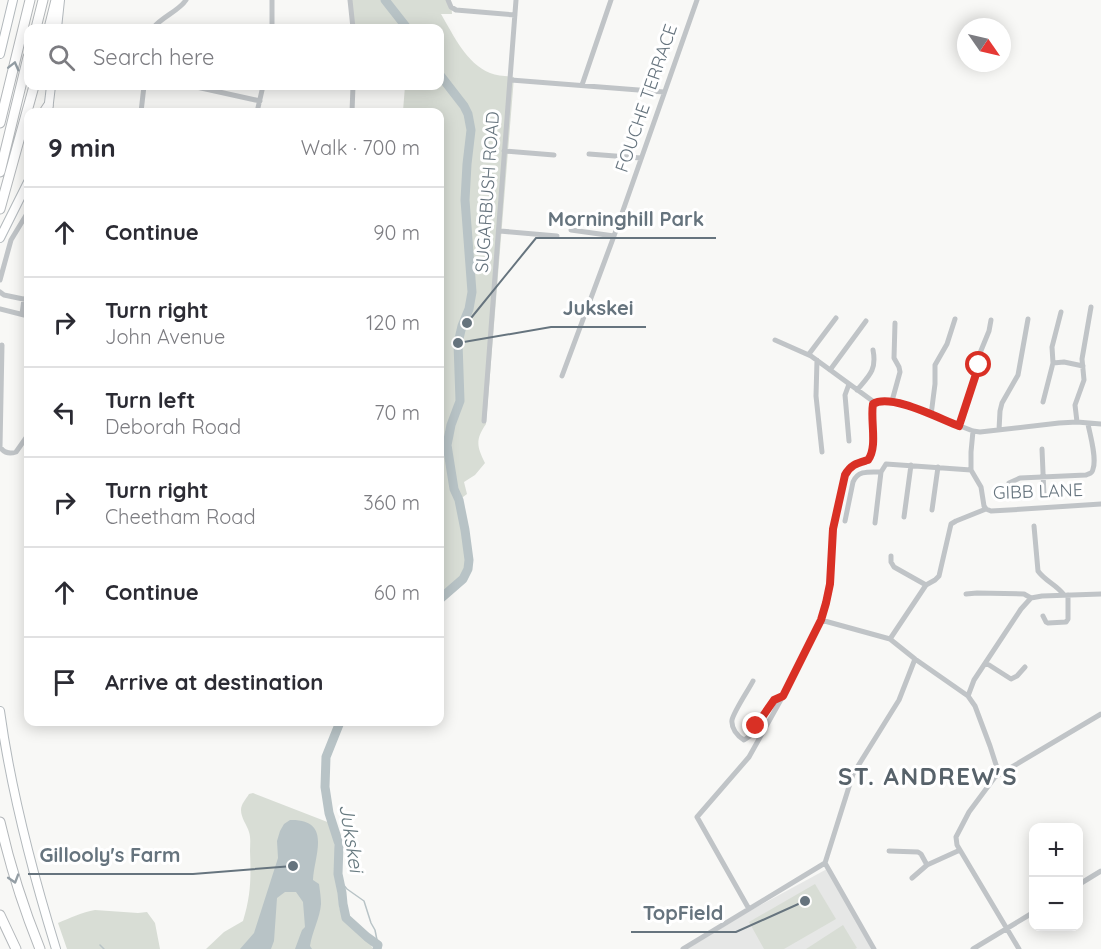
<!DOCTYPE html>
<html lang="en">
<head>
<meta charset="utf-8">
<style>
  :root { --surface:#fff; --page:#f2f2f3; --text:#2b2b33; --muted:#7c7c81; --line:#e1e1e2 }
  body { margin:0; font-family:Quicksand,sans-serif; background:var(--page); color:var(--text) }
  .controls { position:absolute; right:18px; bottom:18px; display:grid; overflow:hidden; border-radius:12px; box-shadow:0 3px 15px #0003 }
  .controls button { width:54px; height:54px; display:grid; place-items:center; padding:0; border:0; border-bottom:2px solid var(--line); background:var(--surface); color:var(--text); font:30px sans-serif }
  .compass { position:absolute; left:957px; top:18px; width:54px; height:54px; border-radius:50%; background:var(--surface); box-shadow:0 3px 15px #0003; rotate:124deg }
  .stop { position:absolute; width:18px; height:18px; margin:-14px; border:4px solid #d93025; border-radius:50%; background:#fff }
  .stop.end { background:#d93025; border-color:#fff; box-shadow:0 2px 6px #0008 }
  .list { margin:0; padding:0; list-style:none }
  h2 { display:flex; justify-content:space-between; align-items:center; height:78px; margin:0; padding:0 24px; font-size:26px }
  h2 small { font-size:20px; font-weight:400; color:var(--muted) }
  .list li { display:grid; grid-template-columns:39px 1fr auto; gap:18px; align-items:center; box-sizing:border-box; height:90px; padding:0 24px; border-top:2px solid var(--line) }
  .list b { display:block; font-size:22px; white-space:nowrap }
  .list p { margin:0; font-size:20px; white-space:nowrap; color:var(--muted) }
  .list em { font-size:20px; font-style:normal; color:var(--muted) }
  .icon { flex:none; width:33px; height:33px; fill:none; stroke:currentColor; stroke-width:2; stroke-linecap:round; stroke-linejoin:round }
  .map { position:relative; flex:none; width:1101px; height:949px; overflow:hidden }
  .search { position:absolute; background:var(--surface); box-shadow:0 3px 15px #0003; left:24px; top:24px; width:420px; height:66px; display:flex; align-items:center; gap:15px; box-sizing:border-box; padding:0 21px; border-radius:12px; color:var(--muted); font-size:22px }
  .panel { position:absolute; background:var(--surface); box-shadow:0 3px 15px #0003; left:24px; top:108px; width:420px; height:618px; border-radius:12px }
  .map>svg:first-child { display:block }
  .built { fill:#e6e7e6 }
  .green { fill:#d8ddd5 }
  .water { fill:#b8c3c6 }
  .lines { fill:none; stroke-linecap:round; stroke-linejoin:round }
  .stream { stroke:#b8c3c6; stroke-width:1.5 }
  .river { stroke:#b8c3c6; stroke-width:9 }
  .secondary-casing { stroke:#b2b8bc; stroke-width:10 }
  .highway-casing { stroke:#b3b7ba; stroke-width:11 }
  .street { stroke:#c0c4c7; stroke-width:5 }
  .secondary { stroke:#fff; stroke-width:8 }
  .highway { stroke:#fff; stroke-width:9 }
  .oneway { stroke:#949ea5 }
  .route { stroke:#d93025; stroke-width:8 }
  .labels { text-anchor:middle; dominant-baseline:central; stroke-width:6; stroke-linejoin:round; paint-order:stroke }
  .street-label { font-size:18px; fill:#66747e; stroke:#fff }
  .water-label { font-size:20px; font-style:italic; fill:#66797f; stroke:#fff }
  .district-label { font-size:24px; font-weight:bold; letter-spacing:1.5px; fill:#57626a; stroke:#fff }
  .leader { fill:none; stroke:#66747e; stroke-width:2 }
  .callout-dot { fill:#66747e; stroke:#fff; stroke-width:2 }
  .callout-label { font-size:20px; text-anchor:middle; font-weight:bold; fill:#66747e; stroke:#fff; stroke-width:6; stroke-linejoin:round; paint-order:stroke }
</style>
</head>
<body>
<div class="map">
<svg width="1101" height="949" viewBox="0 0 1101 949">
  <rect width="100%" height="100%" fill="#f8f8f6"/>
  <path class="built" d="M827,869L872,949H687L753,909Z"/>
  <path class="green" d="M351,0H451L452,14H441C454,36 466,63 490,73C497,76 506,76 514,77L486,424C475,440 477,447 485,463L475,475L464,482L467,494L459,500C463,521 478,563 462,580C456,587 447,593 440,599V112H403V111L405,86H440V28H355Z
    M253,793L330,823L334,834L339,907L343,917L368,940L373,949H206L224,932L243,921C251,895 251,878 250,851C250,845 251,838 249,832C247,825 241,818 241,810C241,804 246,799 249,794Z
    M815,884L836,919L784,949H764L749,922Z
    M95,910L138,913L147,912L155,923L160,949H67L58,923C70,918 82,912 95,910Z
    M843,925L857,948L855,949H806Z"/>
  <path class="water" d="M290,820C333,819 314,856 313,880L319,884C320,891 321,898 321,904C320,918 312,932 310,946L312,949H295L302,930L305,927L303,902L296,892H285L277,898L274,941L271,949H240L254,933L278,858L277,841L280,831L284,824Z"/>
  <g class="lines">
    <path class="stream" d="M338,874L341,882L347,889L364,901L371,923L375,930L378,945
      M100,945L104,949"/>
    <path class="river" d="M385,0L407,28
      M440,75L464,106L468,114L471,130L467,164L465,200L472,292L469,309L462,326L458,343L460,401L451,425L447,445L454,489L459,500L465,530L469,560L468,569L463,579L440,599
      M340,722L326,757L325,787L329,813L339,844L338,874L342,893L343,904L346,918L367,937L378,945L377,949"/>
    <defs>
      <path id="secondary" d="M57,28L60,0
        M0,54L13,0
        M48,111L51,86
        M0,238L28,182
        M0,711C11,792 32,871 56,949"/>
      <path id="highway" d="M36,28L43,0
        M49,28L56,0
        M44,112L48,106
        M0,123L30,0
        M0,172L28,57
        M0,209L34,86
        M0,822C10,866 23,907 40,949
        M0,915L16,949"/>
    </defs>
    <use href="#secondary" class="secondary-casing"/>
    <use href="#highway" class="highway-casing"/>
    <path class="street" d="M350,0L353,28
      M448,0L451,7L456,10L515,15
      M153,28C163,16 179,11 186,0
      M272,28V0
      M511,80L664,92
      M582,85L611,0
      M192,86L260,101
      M141,112L144,86
      M257,112L263,86
      M352,112L353,86
      M504,151L554,155
      M589,154L641,158
      M571,230L614,236
      M500,231L557,236
      M0,280L11,240L28,212
      M0,292L4,295L28,300
      M0,309L28,316
      M22,314L24,299
      M775,340L811,356L874,402
      M2,345L0,447C4,453 10,454 16,452L28,435
      M809,354L836,318
      M817,360L816,396L822,452
      M1053,363L1064,362L1083,366
      M830,370L866,321
      M562,376L614,236L697,0
      M857,390C869,376 877,370 873,350
      M892,401L900,372L899,367L894,358L895,323
      M874,402L886,401L899,402L973,431L980,432L1059,423L1077,422L1101,424
      M1043,402L1053,363L1052,347L1061,312
      M931,415L935,384V365L947,344L955,319
      M484,421L516,0
      M1077,422L1075,405L1084,380L1082,359L1091,307
      M959,426L978,370L980,353L989,331L991,320
      M999,430L1000,411L1002,403L1018,375L1028,319
      M973,431L971,452V470L981,487L984,506L986,509L991,511L1009,510L1101,504
      M849,441L845,395L849,384
      M1042,449L1044,496
      M1009,483L1020,478L1086,475C1090,473 1092,474 1093,469C1097,458 1090,435 1088,424
      M932,510L938,467
      M904,517L911,465
      M845,521L853,482C858,470 869,472 881,472
      M875,523L881,472L886,464L971,470
      M1034,526L1038,571C1045,581 1057,585 1064,595
      M891,556V562L894,567L926,585L935,580L939,576L951,524L956,521L986,509
      M966,594L977,593L1024,594L1031,598
      M1043,616L1046,622L1048,623L1066,622L1068,619V595
      M821,620L890,639L915,659L968,696L975,706L990,746L999,774
      M890,639L926,585
      M986,663L1011,679L1017,676L1025,667
      M753,681C749,689 734,711 732,720C731,728 737,736 744,740L750,736L770,704L774,700L783,696
      M968,696L974,680L1021,609L1031,598L1042,596L1101,594
      M889,851L918,852L921,854L927,865
      M825,863L853,774L899,700L915,659
      M825,863L874,949
      M912,878L927,865L960,850
      M1078,885L1101,871
      M749,909L697,817L749,757L783,696L821,620L829,594L833,529L845,475C851,464 858,464 868,460C880,446 868,419 874,402
      M683,949L825,863
      M973,949L1034,912
      M1019,949L957,845L956,837L969,812L995,777L1101,714"/>
    <use href="#secondary" class="secondary"/>
    <use href="#highway" class="highway"/>
  </g>
  <defs><path id="oneway-chevron" d="M-2-3.5L2.5 0L-2 3.5" fill="none" stroke-width="1.6" stroke-linecap="round" stroke-linejoin="round" transform="scale(1.5)"/></defs>
  <g class="oneway">
    <use href="#oneway-chevron" transform="translate(14 66) rotate(-76)"/>
    <use href="#oneway-chevron" transform="translate(14 879) rotate(73)"/>
  </g>
  <g class="lines">
    <path class="route" d="M756,726L774,700L783,696L821,620L826,603L830,584L833,529L845,475C851,464 858,463 868,460C878,447 870,420 873,404C891,393 940,419 959,426L979,365"/>
  </g>
  <g class="labels">
    <g class="street-label">
      <text transform="translate(646 98) rotate(-71)">FOUCHE TERRACE</text>
      <text transform="translate(487 192) rotate(-86)">SUGARBUSH ROAD</text>
      <text transform="translate(1038 491) rotate(-2)">GIBB LANE</text>
    </g>
    <g class="water-label">
      <text transform="translate(352 838) rotate(81)">Jukskei</text>
    </g>
    <g class="district-label">
      <text x="928" y="776">ST. ANDREW'S</text>
    </g>
  </g>
  <path class="leader" d="M467 323L536 238H716M458 343L551 327H646M293 866L193 874H28M805 901L736 932H631"/>
  <g class="callout-dot">
    <circle cx="467" cy="323" r="6"/>
    <circle cx="458" cy="343" r="6"/>
    <circle cx="293" cy="866" r="6"/>
    <circle cx="805" cy="901" r="6"/>
  </g>
  <g class="callout-label">
    <text x="626" y="226">Morninghill Park</text>
    <text x="598" y="315">Jukskei</text>
    <text x="110" y="862">Gillooly's Farm</text>
    <text x="683" y="920">TopField</text>
  </g>
</svg>
<div class="controls">
<button>+</button>
<button>−</button>
</div>
<svg class="compass" viewBox="-18 -18 36 36"><path d="M0-13l5 13h-10z" fill="#e53935"/><path d="M0 13l5-13h-10z" fill="#7c7c81"/></svg>
<div class="stop" style="left:979px;top:365px"></div>
<div class="stop end" style="left:756px;top:726px"></div>
<div class="search"><svg class="icon" aria-label="search" viewBox="0 0 24 24"><circle cx="10" cy="10" r="6"/><path d="M15 15l6 6"/></svg>Search here</div>
<section class="panel">
<h2>9 min<small>Walk · 700 m</small></h2>
<ul class="list">
<li><svg class="icon" aria-label="ahead" viewBox="0 0 24 24"><path d="M12 20V5M6 11l6-6 6 6"/></svg><div><b>Continue</b></div><em>90 m</em></li>
<li><svg class="icon" aria-label="right" viewBox="0 0 24 24"><path d="M7 20v-9h11M14 6l5 5-5 5"/></svg><div><b>Turn right</b><p>John Avenue</p></div><em>120 m</em></li>
<li><svg class="icon" aria-label="left" viewBox="0 0 24 24"><path d="M17 20v-9H6M10 6l-5 5 5 5"/></svg><div><b>Turn left</b><p>Deborah Road</p></div><em>70 m</em></li>
<li><svg class="icon" aria-label="right" viewBox="0 0 24 24"><path d="M7 20v-9h11M14 6l5 5-5 5"/></svg><div><b>Turn right</b><p>Cheetham Road</p></div><em>360 m</em></li>
<li><svg class="icon" aria-label="ahead" viewBox="0 0 24 24"><path d="M12 20V5M6 11l6-6 6 6"/></svg><div><b>Continue</b></div><em>60 m</em></li>
<li><svg class="icon" aria-label="arrive" viewBox="0 0 24 24"><path d="M6 21V4h12l-3 4 3 4H6"/></svg><div><b>Arrive at destination</b></div></li>
</ul>
</section>
</div>
</body>
</html>
